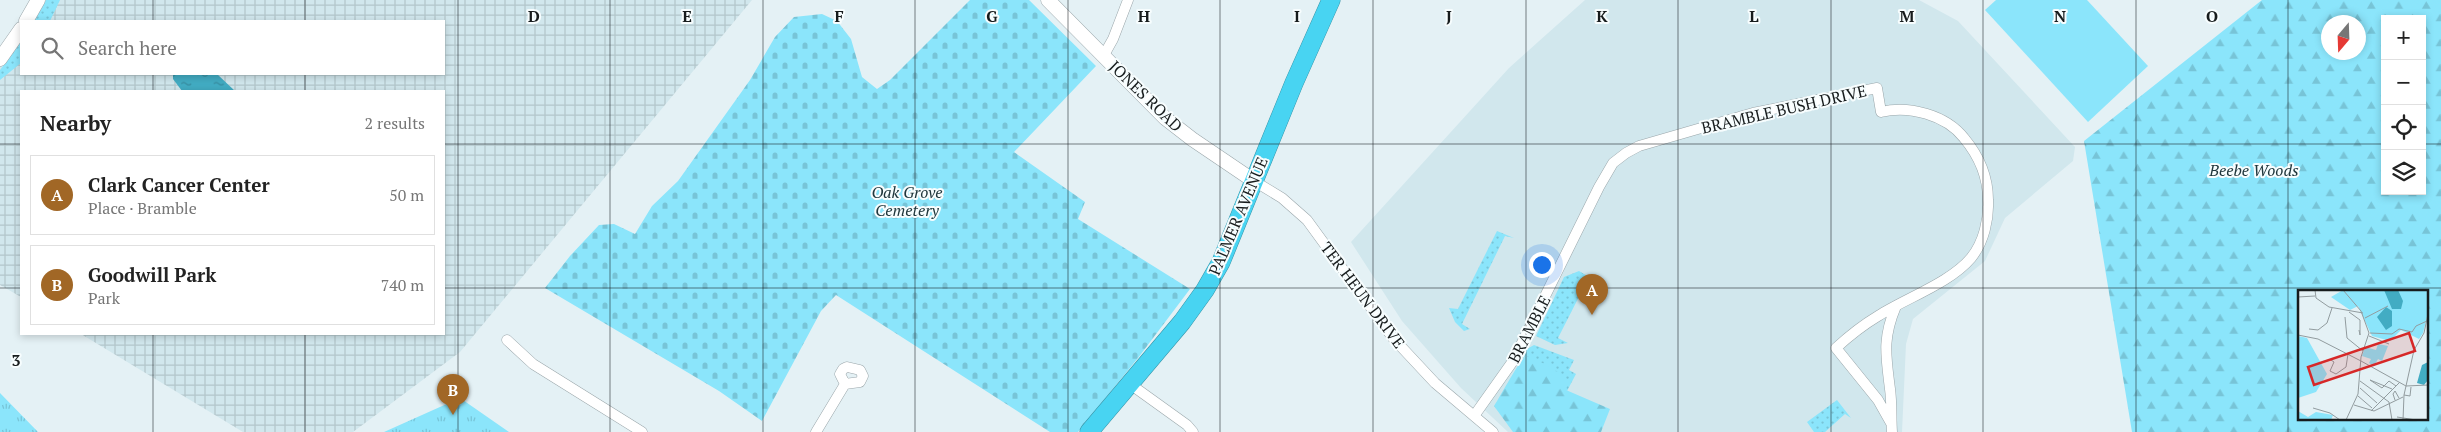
<!DOCTYPE html>
<html lang="en">
<head>
<meta charset="utf-8">
<style>
  :root { --surface:#fff; --page:#f2f2f2; --text:#222; --muted:#767676; --line:#e0e0e0; --accent:#a16726 }
  body { margin:0; font-family:"PT Serif",serif; background:var(--page); color:var(--text) }
  .controls { position:absolute; right:15px; top:15px; display:grid; overflow:hidden; border-radius:0px; box-shadow:0 2px 8px #0003 }
  .controls button { width:45px; height:45px; display:grid; place-items:center; padding:0; border:0; border-bottom:1px solid var(--line); background:var(--surface); color:var(--text); font:25px sans-serif }
  .compass { position:absolute; left:2321px; top:15px; width:45px; height:45px; border-radius:50%; background:var(--surface); box-shadow:0 2px 8px #0003; rotate:199deg }
  .you { position:absolute; left:1541px; top:264px; width:18px; height:18px; margin:-12px; border:4px solid #fff; border-radius:50%; background:#1a73e8; box-shadow:0 0 0 8px #1a73e833 }
  .badge { display:grid; place-items:center; width:32px; height:32px; border-radius:50%; background:var(--accent); color:#fff; font-size:16px; font-weight:700 }
  .pin { position:absolute; translate:-50% -41px; filter:drop-shadow(0 1px 2px #0008) }
  .pin::after { content:''; position:absolute; top:26px; width:18px; height:15px; background:inherit; clip-path:polygon(0 0,100% 0,50% 100%) }
  .list { margin:0; padding:0; list-style:none }
  h2 { display:flex; justify-content:space-between; align-items:center; height:65px; margin:0; padding:0 20px; font-size:21px }
  h2 small { font-size:16px; font-weight:400; color:var(--muted) }
  .list li { display:grid; grid-template-columns:32px 1fr auto; gap:15px; align-items:center; box-sizing:border-box; height:80px; margin:0 10px 10px; padding:0 10px; border:1px solid var(--line); border-radius:0px }
  .list b { display:block; font-size:19px; white-space:nowrap }
  .list p { margin:0; font-size:16px; white-space:nowrap; color:var(--muted) }
  .list em { font-size:16px; font-style:normal; color:var(--muted) }
  .icon { flex:none; width:28px; height:28px; fill:none; stroke:currentColor; stroke-width:2; stroke-linecap:round; stroke-linejoin:round }
  .map { position:relative; flex:none; width:2441px; height:432px; overflow:hidden }
  .search { position:absolute; background:var(--surface); box-shadow:0 2px 8px #0003; left:20px; top:20px; width:425px; height:55px; display:flex; align-items:center; gap:12px; box-sizing:border-box; padding:0 18px; border-radius:0px; color:var(--muted); font-size:19px }
  .panel { position:absolute; background:var(--surface); box-shadow:0 2px 8px #0003; left:20px; top:90px; width:425px; height:245px; border-radius:0px }
  .map>svg:first-child { display:block }
  .built { fill:#d1e7ed }
  .industrial { fill:url(#industrial-grid) }
  .grass { fill:url(#grass-dots) }
  .forest { fill:url(#forest-firs); fill-rule:evenodd }
  .cemetery { fill:url(#cemetery-stones) }
  .park { fill:url(#park-tufts) }
  .pitch { fill:#8be5fb }
  .water { fill:url(#water-ripples) }
  .lines { fill:none; stroke-linecap:round; stroke-linejoin:round }
  .street-casing { stroke:#9aa6aa; stroke-width:11 }
  .secondary-casing { stroke:#9aa6aa; stroke-width:15 }
  .highway-casing { stroke:#3794a7; stroke-width:19 }
  .street { stroke:#fff; stroke-width:10 }
  .secondary { stroke:#fff; stroke-width:14 }
  .highway { stroke:#48d4f2; stroke-width:18 }
  .grid { fill:none; stroke:#171c1d; stroke-width:1; stroke-opacity:0.55 }
  .labels { text-anchor:middle; dominant-baseline:central; stroke-width:4; stroke-linejoin:round; paint-order:stroke }
  .street-label { font-size:16px; fill:#171c1d; stroke:#f7fdfe }
  .park-label { font-size:16px; font-style:italic; fill:#20373d; stroke:#f7fdfe }
  .inset-road { fill:none; stroke:#929c9f; stroke-width:1 }
  .view { fill:#d62828; fill-opacity:0.15; stroke:#d62828; stroke-width:2.5 }
  .inset-edge { fill:none; stroke:#171c1d; stroke-width:2.5 }
  .grid-label { font-size:16px; text-anchor:middle; font-weight:bold; fill:#171c1d; stroke:#f7fdfe; stroke-width:4; stroke-linejoin:round; paint-order:stroke }
</style>
</head>
<body>
<div class="map">
<svg width="2441" height="432" viewBox="0 0 2441 432">
  <defs>
    <pattern id="industrial-grid" width="8" height="8" patternUnits="userSpaceOnUse" patternTransform="scale(1.25)"><rect width="8" height="8" fill="#d1e7ed"/><path d="M0 4h8M4 0v8" fill="none" stroke="#b3c6cb"/></pattern>
    <pattern id="grass-dots" width="8" height="8" patternUnits="userSpaceOnUse" patternTransform="scale(1.25)"><rect width="8" height="8" fill="#8be5fb"/><path d="M2 2h.1M6 6h.1" fill="none" stroke="#77c4d7" stroke-width="1.8" stroke-linecap="round"/></pattern>
    <pattern id="forest-firs" width="22" height="20" patternUnits="userSpaceOnUse" patternTransform="scale(1.25)"><rect width="22" height="20" fill="#8be5fb"/><path d="M5 1l3.5 6h-7zM16 11l3.5 6h-7z" fill="#77c4d7"/></pattern>
    <pattern id="cemetery-stones" width="16" height="16" patternUnits="userSpaceOnUse" patternTransform="scale(1.25)"><rect width="16" height="16" fill="#8be5fb"/><path d="M2 7V4a2 2 0 0 1 4 0v3zM10 15v-3a2 2 0 0 1 4 0v3z" fill="#77c4d7"/></pattern>
    <pattern id="park-tufts" width="24" height="20" patternUnits="userSpaceOnUse" patternTransform="scale(1.25)"><rect width="24" height="20" fill="#8be5fb"/><path d="M3 7l-1-3M5 7V3M7 7l1-3M15 17l-1-3M17 17v-4M19 17l1-3" fill="none" stroke="#77c4d7"/></pattern>
    <pattern id="water-ripples" width="26" height="14" patternUnits="userSpaceOnUse" patternTransform="scale(1.25)"><rect width="26" height="14" fill="#42acc3"/><path d="M2 4q2-2 4 0t4 0M15 11q2-2 4 0t4 0" fill="none" stroke="#368b9e"/></pattern>
  </defs>
  <rect width="100%" height="100%" fill="#e4f1f5"/>
  <path class="built" d="M1585,0H1919L1958,21L2075,147L2073,161L2005,218L1985,261L1913,319L1906,344L1902,432H1508L1461,388L1402,321L1351,242L1509,68Z"/>
  <path class="industrial" d="M50,0H752L460,352L353,432H243L81,334H444V91H21V297L0,285V65L21,37V74H444V21H34Z"/>
  <path class="grass" d="M46,0H60L50,21H34Z
    M21,42V63L0,80V70Z
    M1497,231L1514,238L1505,236L1462,324L1470,329L1464,331L1455,322L1449,308L1458,309Z
    M1579,271L1589,277L1558,338L1568,343L1555,345L1536,336L1564,277Z
    M1534,345L1574,360L1569,370L1576,374L1567,391L1526,356L1521,359L1525,350Z
    M1837,400L1851,418L1845,414L1825,432H1814L1807,422Z"/>
  <path class="forest" d="M2262,0H2441V432H2132L2084,141ZM2385,19H2422V191H2385ZM2328,22H2358V52H2328ZM2300,291H2427V418H2300Z
    M1526,356C1541,362 1559,369 1568,382L1566,390L1610,409L1601,432H1513L1494,406C1500,397 1520,359 1526,356Z"/>
  <path class="cemetery" d="M970,0H1029L1096,66L1014,152L1085,202L1078,219L1190,289L1138,358L1078,432H1050L836,295L821,311L762,421L719,391L545,288L570,256L599,225L614,224L635,234L652,206L678,181L750,80L775,37L794,17L822,14L837,21L851,39L862,77L877,89L890,80Z"/>
  <path class="park" d="M0,393L38,432H0Z
    M460,398L509,432H384Z"/>
  <path class="pitch" d="M1996,0H2087L2148,66L2088,122L1985,10Z"/>
  <path class="water" d="M173,74H217L235,91H182L173,79Z"/>
  <g class="lines">
    <defs>
      <path id="street" d="M1104,55L1113,39L1128,0
        M1254,181L1282,198L1307,220L1393,338L1435,383L1493,432
        M507,340L533,364L642,432
        M847,367L860,370L863,376L860,382L845,384L840,374L843,369Z
        M1130,384L1187,425L1193,432
        M1474,416L1513,361L1599,187L1613,163L1626,153L1639,146L1753,113L1877,88L1881,112C1909,105 1946,115 1964,138C1979,156 1988,177 1988,200C1989,219 1984,242 1971,258C1950,283 1906,298 1878,316C1863,325 1849,336 1836,348L1878,400L1891,423
        M816,432L845,384
        M1892,432C1891,418 1892,403 1890,389C1886,356 1882,339 1896,306"/>
      <path id="secondary" d="M1048,0L1165,118L1192,139L1254,181
        M26,21L38,0
        M0,59L21,29"/>
      <path id="highway" d="M1089,432L1182,322L1205,290L1221,262L1294,83L1331,0"/>
    </defs>
    <use href="#street" class="street-casing"/>
    <use href="#secondary" class="secondary-casing"/>
    <use href="#highway" class="highway-casing"/>
    <use href="#street" class="street"/>
    <use href="#secondary" class="secondary"/>
    <use href="#highway" class="highway"/>
  </g>
  <path class="grid" d="M153,0V21M305,0V21M458,0V432M610,0V432M763,0V432M915,0V432M1068,0V432M1220,0V432M1373,0V432M1526,0V432M1678,0V432M1831,0V432M1983,0V432M2136,0V432M2288,0V432M153,74V91M305,74V91M0,144H21M444,144H2385M2422,144H2441M0,288H21M444,288H2441M153,334V432M305,334V432"/>
  <g class="labels">
    <g class="street-label">
      <text transform="translate(1146 96) rotate(44)">JONES ROAD</text>
      <text transform="translate(1784 109) rotate(-13)">BRAMBLE BUSH DRIVE</text>
      <text transform="translate(1238 216) rotate(-67)">PALMER AVENUE</text>
      <text transform="translate(1363 295) rotate(53)">TER HEUN DRIVE</text>
      <text transform="translate(1529 329) rotate(-63)">BRAMBLE</text>
    </g>
    <g class="park-label">
      <text x="2254" y="170">Beebe Woods</text>
      <text x="907" y="192">Oak Grove<tspan x="907" dy="18">Cemetery</tspan></text>
    </g>
  </g>
  <g transform="translate(2298 290)">
    <rect width="130" height="130" fill="#e4f1f5"/>
    <path d="M0,46L9,48L29,84L18,102L0,108ZM0,121L10,127L18,122L35,125L33,130H0Z" fill="#8be5fb"/>
    <path d="M80,54L90,56L84,71L80,69L76,76L71,73L73,69L64,66L67,57L78,60Z" fill="#8be5fb"/>
    <path d="M45,0H130V23L125,43L121,49L103,40L92,51L74,46L60,16L52,20L33,7Z" fill="#8be5fb"/>
    <path d="M86,0H100L105,11L103,19H94ZM88,17L94,21V36L88,40L79,27ZM130,72V90L126,95L119,93L124,75Z" fill="#42acc3"/>
    <path class="inset-road" d="M17,0L18,8L31,17L65,23M45,0L63,21L71,43L63,67L60,104L48,130M0,7L17,6M51,22L62,30V45L61,40M47,27L49,48L65,61M67,28L90,16M11,39L20,40L29,33L34,18M72,43L94,44L101,39L114,42L118,36L129,31M0,45L20,49L63,71M71,46L91,54M33,70L36,72L32,81L38,84L48,77L50,64M63,71L108,96L130,95M72,90L84,98L91,91L98,96M72,90L94,99M62,91L91,112M62,98L79,113M106,105L112,106L113,97M60,106L74,118M97,110L95,104L97,101L101,108M91,112L94,130M56,115L76,121L105,107M15,118L32,123L42,130M73,121L102,92M99,127L118,130M105,130L106,105L116,60L126,43L130,24"/>
    <path class="view" d="M111,43L117,61L16,95L10,77Z"/>
    <rect width="130" height="130" class="inset-edge"/>
  </g>
  <g class="grid-label">
    <text x="534" y="22">D</text>
    <text x="687" y="22">E</text>
    <text x="839" y="22">F</text>
    <text x="992" y="22">G</text>
    <text x="1144" y="22">H</text>
    <text x="1297" y="22">I</text>
    <text x="1449" y="22">J</text>
    <text x="1602" y="22">K</text>
    <text x="1754" y="22">L</text>
    <text x="1907" y="22">M</text>
    <text x="2060" y="22">N</text>
    <text x="2212" y="22">O</text>
    <text x="16" y="366">3</text>
  </g>
</svg>
<div class="controls">
<button>+</button>
<button>−</button>
<button><svg class="icon" aria-label="locate" viewBox="0 0 24 24"><circle cx="12" cy="12" r="6"/><path d="M12 2v4M12 18v4M2 12h4M18 12h4"/></svg></button>
<button><svg class="icon" aria-label="layers" viewBox="0 0 24 24"><path d="M12 4l9 5-9 5-9-5zM3 14l9 5 9-5"/></svg></button>
</div>
<svg class="compass" viewBox="-18 -18 36 36"><path d="M0-13l5 13h-10z" fill="#e53935"/><path d="M0 13l5-13h-10z" fill="#767676"/></svg>
<div class="you"></div>
<div class="pin badge" style="left:1592px;top:315px">A</div>
<div class="pin badge" style="left:453px;top:415px">B</div>
<div class="search"><svg class="icon" aria-label="search" viewBox="0 0 24 24"><circle cx="10" cy="10" r="6"/><path d="M15 15l6 6"/></svg>Search here</div>
<section class="panel">
<h2>Nearby<small>2 results</small></h2>
<ul class="list">
<li><span class="badge">A</span><div><b>Clark Cancer Center</b><p>Place · Bramble</p></div><em>50 m</em></li>
<li><span class="badge">B</span><div><b>Goodwill Park</b><p>Park</p></div><em>740 m</em></li>
</ul>
</section>
</div>
</body>
</html>
